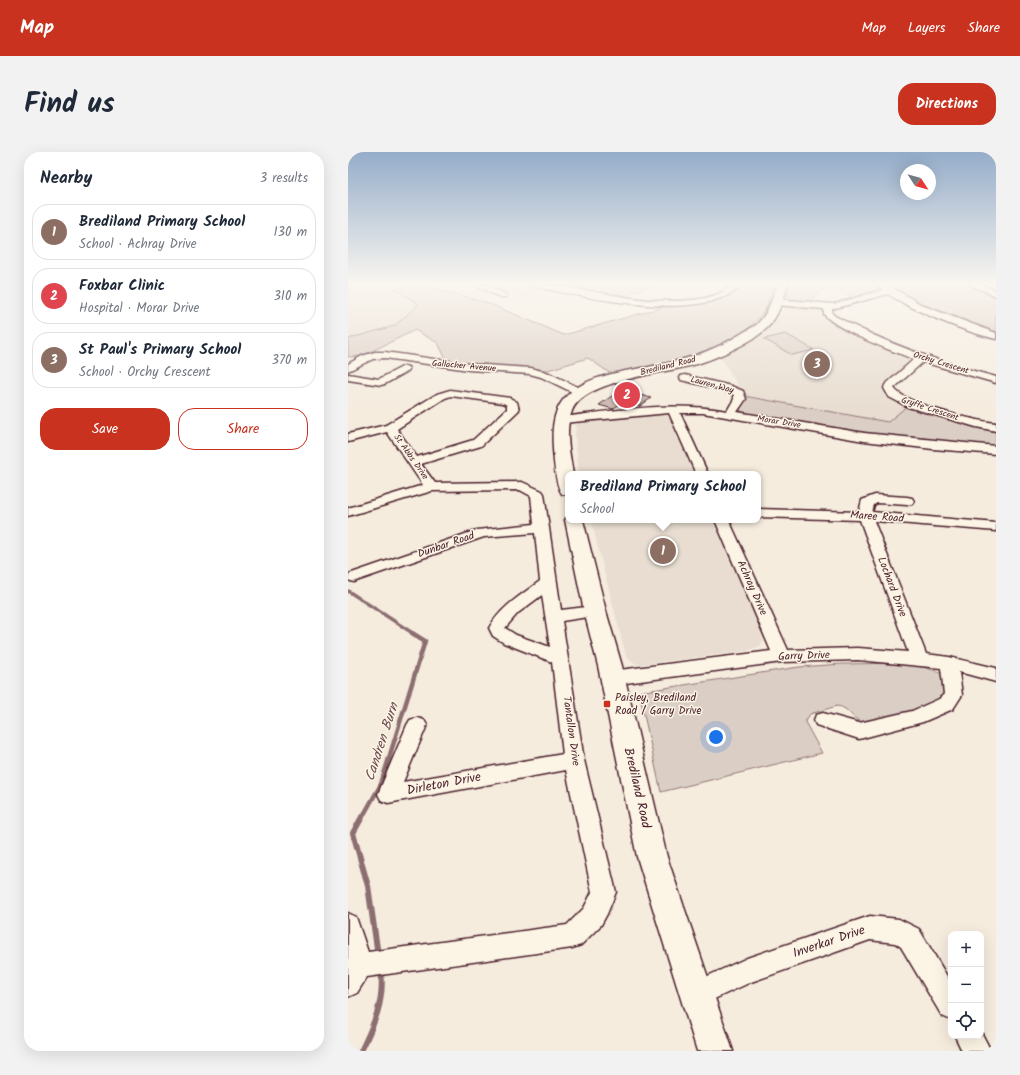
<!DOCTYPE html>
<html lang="en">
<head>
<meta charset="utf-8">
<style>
  :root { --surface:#fff; --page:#f2f2f3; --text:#1f2937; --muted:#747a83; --line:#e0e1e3; --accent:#c8321e }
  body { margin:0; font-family:Kalam,sans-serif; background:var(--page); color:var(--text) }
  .controls { position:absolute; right:12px; bottom:12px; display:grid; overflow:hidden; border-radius:8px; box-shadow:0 4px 16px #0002 }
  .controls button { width:36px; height:36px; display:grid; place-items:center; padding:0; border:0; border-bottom:1px solid var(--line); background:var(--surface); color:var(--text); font:20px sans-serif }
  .compass { position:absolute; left:552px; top:12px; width:36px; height:36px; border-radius:50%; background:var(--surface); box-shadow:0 4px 16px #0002; rotate:126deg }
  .you { position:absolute; left:368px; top:585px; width:14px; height:14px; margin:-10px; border:3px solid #fff; border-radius:50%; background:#1a73e8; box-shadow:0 0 0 6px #1a73e833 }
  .badge { display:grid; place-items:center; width:26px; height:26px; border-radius:50%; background:var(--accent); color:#fff; font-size:13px; font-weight:700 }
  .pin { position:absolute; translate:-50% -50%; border:2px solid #fff; box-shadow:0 1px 4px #0006 }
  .popup { position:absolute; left:217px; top:319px; width:196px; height:52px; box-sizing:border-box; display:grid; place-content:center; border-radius:8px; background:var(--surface); filter:drop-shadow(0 1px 3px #0005); font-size:13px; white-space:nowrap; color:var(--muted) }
  .popup b { font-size:15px; color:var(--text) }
  .popup::after { content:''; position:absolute; left:50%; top:100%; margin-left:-8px; border:8px solid transparent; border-top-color:var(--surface) }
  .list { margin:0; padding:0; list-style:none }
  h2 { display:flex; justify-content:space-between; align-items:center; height:52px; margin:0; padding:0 16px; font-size:17px }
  h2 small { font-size:13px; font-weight:400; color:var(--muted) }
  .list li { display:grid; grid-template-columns:26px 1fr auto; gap:12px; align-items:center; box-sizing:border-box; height:56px; margin:0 8px 8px; padding:0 8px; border:1px solid var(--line); border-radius:16px }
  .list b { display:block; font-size:15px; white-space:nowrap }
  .list p { margin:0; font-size:13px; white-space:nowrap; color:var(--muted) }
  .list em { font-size:13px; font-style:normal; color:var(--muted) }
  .actions { display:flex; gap:8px; padding:12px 16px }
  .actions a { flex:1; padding:9px 0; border:1px solid var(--accent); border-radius:16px; text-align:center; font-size:14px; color:var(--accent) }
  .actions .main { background:var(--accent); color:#fff }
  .icon { flex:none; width:22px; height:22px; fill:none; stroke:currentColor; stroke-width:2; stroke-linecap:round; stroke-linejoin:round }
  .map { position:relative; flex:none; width:648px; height:899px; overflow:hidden; border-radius:16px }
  header { display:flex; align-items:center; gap:24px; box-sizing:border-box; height:56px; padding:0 20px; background:var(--accent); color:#fff }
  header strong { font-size:19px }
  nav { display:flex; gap:22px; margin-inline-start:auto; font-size:14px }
  .intro { display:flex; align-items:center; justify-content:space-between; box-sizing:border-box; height:96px; padding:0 24px }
  h1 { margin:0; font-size:28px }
  .button { padding:10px 18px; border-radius:16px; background:var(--accent); color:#fff; font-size:14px; font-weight:700 }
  main { display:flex; gap:24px; padding:0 24px }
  aside { flex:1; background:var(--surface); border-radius:16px; box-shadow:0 4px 16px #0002 }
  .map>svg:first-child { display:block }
  .built { fill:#e8ddd0 }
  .green { fill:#dbcec4; stroke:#927678 }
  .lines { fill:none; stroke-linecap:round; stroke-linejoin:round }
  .stream-far2 { stroke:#8c6e70; stroke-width:3.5 }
  .stream-far1 { stroke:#8c6e70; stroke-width:4.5 }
  .stream { stroke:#8c6e70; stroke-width:6 }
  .building { fill:#cab9b1; stroke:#4a1f2b }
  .minor-casing { stroke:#4a1f2b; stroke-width:3 }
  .tertiary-casing { stroke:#4a1f2b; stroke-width:3 }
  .minor { fill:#fcf5e5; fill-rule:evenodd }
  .tertiary { fill:#fcf5e5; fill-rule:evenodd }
  .poi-dot { fill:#c8321e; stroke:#fcf5e5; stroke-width:1.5 }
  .labels { text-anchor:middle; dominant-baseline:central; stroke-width:3; stroke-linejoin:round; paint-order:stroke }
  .far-street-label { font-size:9px; fill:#4a1f2b; stroke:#fcf5e5 }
  .street-label { font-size:11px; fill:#4a1f2b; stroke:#fcf5e5 }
  .poi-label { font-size:11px; fill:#4a1f2b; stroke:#fcf5e5; text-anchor:start }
  .near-street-label { font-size:13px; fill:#4a1f2b; stroke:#fcf5e5 }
  .near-water-label { font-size:14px; font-style:italic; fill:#704d53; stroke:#fcf5e5 }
</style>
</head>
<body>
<header>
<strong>Map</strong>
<nav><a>Map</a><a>Layers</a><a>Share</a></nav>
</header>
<div class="intro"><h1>Find us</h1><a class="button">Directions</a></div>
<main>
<aside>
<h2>Nearby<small>3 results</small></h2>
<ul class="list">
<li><span class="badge" style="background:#8d6e63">1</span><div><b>Brediland Primary School</b><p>School · Achray Drive</p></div><em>130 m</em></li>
<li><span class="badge" style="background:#e0444e">2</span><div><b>Foxbar Clinic</b><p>Hospital · Morar Drive</p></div><em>310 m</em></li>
<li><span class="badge" style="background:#8d6e63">3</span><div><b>St Paul's Primary School</b><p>School · Orchy Crescent</p></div><em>370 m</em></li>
</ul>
<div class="actions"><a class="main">Save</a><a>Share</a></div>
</aside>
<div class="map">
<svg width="648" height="899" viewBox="0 0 648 899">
  <rect width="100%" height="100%" fill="#f5ecde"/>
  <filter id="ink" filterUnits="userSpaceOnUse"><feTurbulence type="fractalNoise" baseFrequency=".025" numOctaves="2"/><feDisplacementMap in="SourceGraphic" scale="8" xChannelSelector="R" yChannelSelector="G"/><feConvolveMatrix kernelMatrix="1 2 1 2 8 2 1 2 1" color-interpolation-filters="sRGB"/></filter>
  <g filter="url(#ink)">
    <path class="built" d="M0,132H38L72,152L46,174L0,187Z
      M149,132H170L199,137L182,145H169L142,136Z
      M437,154L471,157L474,159L477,164L481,168L503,179L564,206L563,210L536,231L534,234L537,242L541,246L558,255L540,270L396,244L373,205L411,185L429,167Z
      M309,262L319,263L325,269L347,322H231L227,284L228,273L230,271L236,269Z
      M243,368H367L413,481L415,488L412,494L399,499L289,513L278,504Z"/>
    <path class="green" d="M198,132H222L234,134L238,132H246V138L241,140Z
      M254,132H312L283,140L273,145L253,141Z
      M397,132H426C422,143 420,155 413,163C385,202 307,214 263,222L240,206L200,218L99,209L90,191L67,178L14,204L0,205V187L46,174L71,152L45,136L80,135L112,143L142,152L216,183L315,155L365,149L387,141Z
      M442,132H525L531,137L499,148L502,144L501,142C482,134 474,135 460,151L438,147Z
      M541,132H621L648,141V180C614,169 569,155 541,132Z
      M438,182L466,198L444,203L416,187Z
      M396,244L540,270L559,254L648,277V294L561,287L396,261L392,258Z
      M494,512C521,512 574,508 595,523L599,539C597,541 596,544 594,546C587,552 526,571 517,570C504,570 502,555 489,554L462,562L457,570L474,601L313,640L291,540L451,515Z"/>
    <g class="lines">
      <path class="stream-far2" d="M0,439L66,482"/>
      <path class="stream-far1" d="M14,666L33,632L77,489L64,481"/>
      <path class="stream" d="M14,665L5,681L20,734L30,803
        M13,899C26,872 37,849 33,818"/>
    </g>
    <path class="building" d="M278,234L292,237L286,241L303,246L292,254L275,249L265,257L251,253Z"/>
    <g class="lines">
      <defs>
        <path id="minor" d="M124,132H136L159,143L158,145H152Z
          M179,132C227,132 274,149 322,149C337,149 356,148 370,142C382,137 381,132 395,132C356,174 234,144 183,134Z
          M528,132H538L576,154L648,181V187C615,179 568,160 540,142L484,157V161L487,164C538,192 592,210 648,225V231L575,210L546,236C556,252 628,269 648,271V279L628,275L560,255L541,245L536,236L537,233L566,207C546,200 488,178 476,162V157L428,153L424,150L428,147L486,152L535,138Z
          M620,132H632L648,138V144Z
          M27,200H37L121,212L183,216L201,221L236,238L237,240L236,242H228L193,225L182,222L121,218L37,206L25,207L0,219V212L14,204Z
          M56,214L60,215L61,217L60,219L37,232L33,233L0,228V222L31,227Z
          M337,223L383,234L395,239L398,247L389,260L516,281L648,294V302L585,297L516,289L355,261H332L360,322H348L321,261L215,271L211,270L209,268L211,266L215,265C270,258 324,249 379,259L386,247V243L375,238L333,228L332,226L333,224Z
          M102,238L162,246L169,250L171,258L133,294L73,312L87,331L174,330L194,339L196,342L213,458L247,454L253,455L255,459L253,463L214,469L236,608L268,740L259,762L253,773L233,793L224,796L19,825L9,841L0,845V761L8,765L20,800L219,773L236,756L244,740L218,618L40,651L33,648L30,642L59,573L62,568L69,566L76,568L79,573L55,630L215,602L204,510L156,491L145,484L141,476C153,455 173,443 192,429L187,381L136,385L11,428L6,430L0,428L1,422L129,378L186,372L183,344L172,338L84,339L0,364V356L75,333L39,280L0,290V282L38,273L89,242ZM103,244L155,251L159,253V257L125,288L69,305L49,277L97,246ZM194,443L202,495L168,483L157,476L170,461Z
          M527,343L559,345L564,346L566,349L564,352L559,353L529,351L526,353L524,360L648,371V379L526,369L578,502L601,505L648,516V530L611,520L614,543L605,557L575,570L511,587L468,573L466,568L468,563L475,561L511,571L564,559L591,547L596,542L593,516L510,508L434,510L263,533L257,531L254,526L257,521L263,519L423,499L367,368H381L440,498L510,496L560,500L512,368L410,365V357L511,360L514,348Z
          M522,764L551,767L571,777L603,831V868L594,864L553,795L547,791L522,788L403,830L349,855L340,851L336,842L340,833L399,806Z
          M633,880L643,899H614L607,884H633Z"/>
        <path id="tertiary" d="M430,132H440C435,147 431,164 419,176C405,190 369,206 349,212C319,221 235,228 224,259C216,278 222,303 225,322H220V343L214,342C207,332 206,309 205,297C204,280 204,262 215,248C235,222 282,219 311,213C341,207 370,197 396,180C401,177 407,175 411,170C421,160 424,145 430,132Z
          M220,364V368H235L258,459L274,514L319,705L385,899H349L289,705L250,514L236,459L217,368Z"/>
      </defs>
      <use href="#minor" class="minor-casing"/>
      <use href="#tertiary" class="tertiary-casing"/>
      <use href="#minor" class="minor"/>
      <use href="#tertiary" class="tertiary"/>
    </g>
  </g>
  <linearGradient id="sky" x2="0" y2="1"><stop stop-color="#95adca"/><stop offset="0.51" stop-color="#faf6f0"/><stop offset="1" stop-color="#faf6f0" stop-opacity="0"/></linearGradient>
  <rect width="648" height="258" fill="url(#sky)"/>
  <rect class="poi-dot" x="255" y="548" width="8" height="8" rx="2"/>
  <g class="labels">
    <g class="far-street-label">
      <text transform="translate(593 211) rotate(17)">Orchy Crescent</text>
      <text transform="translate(116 214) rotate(5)">Gallacher Avenue</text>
      <text transform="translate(320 214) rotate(-14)">Brediland Road</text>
      <text transform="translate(364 233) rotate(15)">Lauren Way</text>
      <text transform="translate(582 257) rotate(18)">Gryffe Crescent</text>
      <text transform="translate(431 270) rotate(9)">Morar Drive</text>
      <text transform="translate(63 305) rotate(55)">St Abbs Drive</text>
    </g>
    <g class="street-label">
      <text transform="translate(529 365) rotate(4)">Maree Road</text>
      <text transform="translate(98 393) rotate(-19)">Dunbar Road</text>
      <text transform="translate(544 435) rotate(69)">Lochard Drive</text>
      <text transform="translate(404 436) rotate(66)">Achray Drive</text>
      <text transform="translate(456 504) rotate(-2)">Garry Drive</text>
      <text transform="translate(223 579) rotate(82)">Tantallon Drive</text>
    </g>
    <g class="poi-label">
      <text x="267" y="546">Paisley, Brediland<tspan x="267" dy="13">Road / Garry Drive</tspan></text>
    </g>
    <g class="near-street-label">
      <text transform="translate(96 632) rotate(-11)">Dirleton Drive</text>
      <text transform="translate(289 636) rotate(77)">Brediland Road</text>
      <text transform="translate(481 790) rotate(-19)">Inverkar Drive</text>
    </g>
    <g class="near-water-label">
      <text transform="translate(34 590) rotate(-72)">Candren Burn</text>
    </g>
  </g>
</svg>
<div class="controls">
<button>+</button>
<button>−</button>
<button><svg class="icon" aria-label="locate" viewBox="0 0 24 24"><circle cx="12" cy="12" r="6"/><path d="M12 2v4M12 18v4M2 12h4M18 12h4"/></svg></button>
</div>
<svg class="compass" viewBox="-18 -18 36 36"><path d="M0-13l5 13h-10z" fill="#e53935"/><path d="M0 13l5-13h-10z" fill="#747a83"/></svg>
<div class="you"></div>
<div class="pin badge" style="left:315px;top:399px;background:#8d6e63">1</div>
<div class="popup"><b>Brediland Primary School</b>School</div>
<div class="pin badge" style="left:279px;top:243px;background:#e0444e">2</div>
<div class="pin badge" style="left:469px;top:212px;background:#8d6e63">3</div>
</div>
</main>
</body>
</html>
